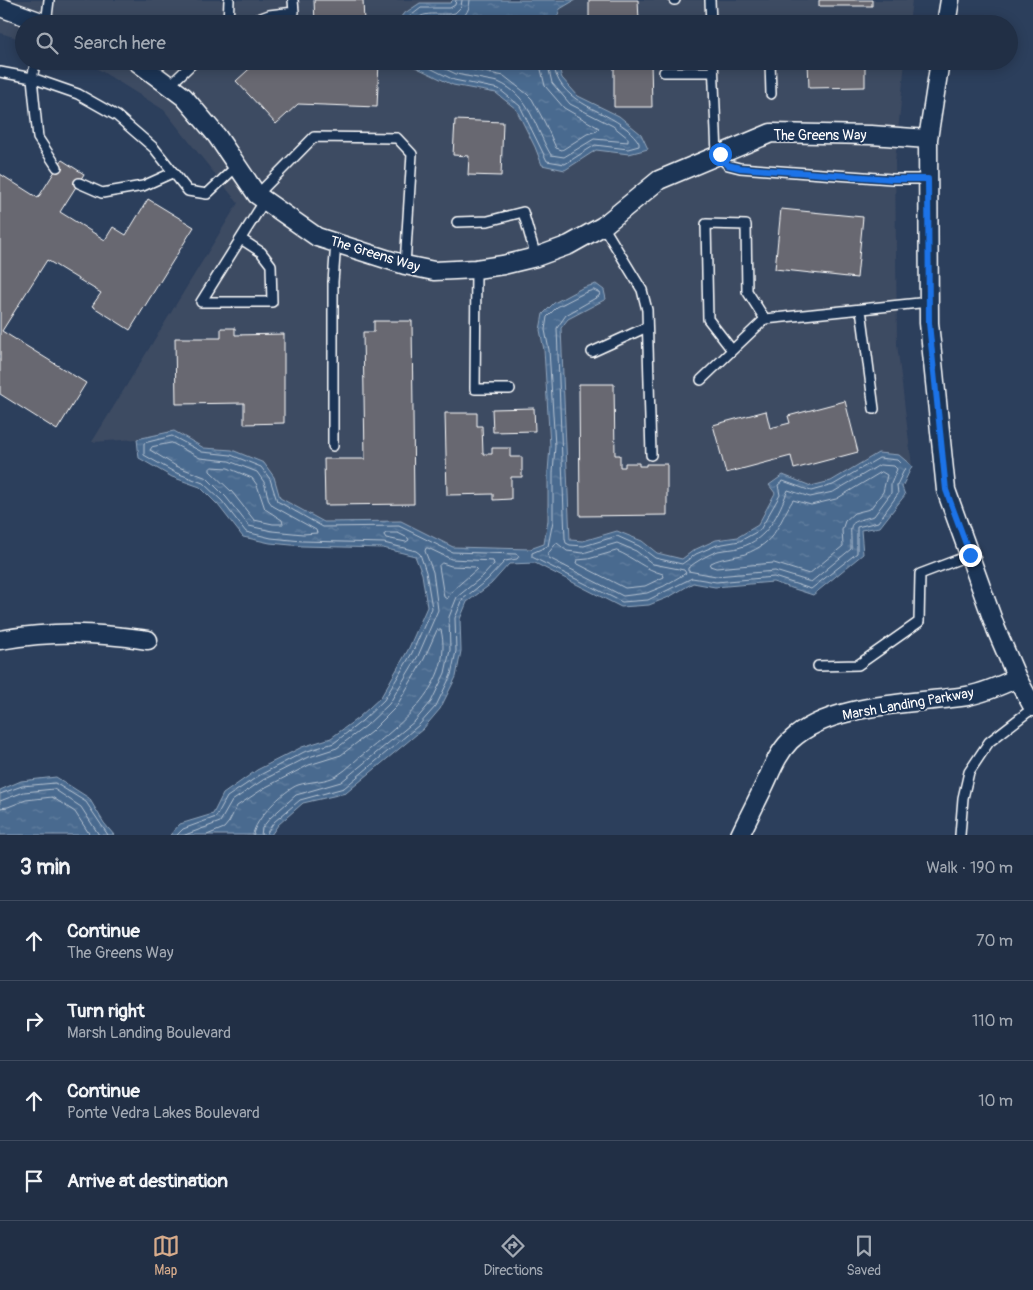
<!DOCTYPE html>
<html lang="en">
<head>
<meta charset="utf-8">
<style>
  :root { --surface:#212f45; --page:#29374c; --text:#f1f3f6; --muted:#a2a9b3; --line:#3e4a5e; --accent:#d6ab8b }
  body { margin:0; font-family:Pangolin,sans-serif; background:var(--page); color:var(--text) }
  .stop { position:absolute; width:15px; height:15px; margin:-11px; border:4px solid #1a73e8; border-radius:50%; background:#fff }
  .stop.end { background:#1a73e8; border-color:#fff; box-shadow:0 1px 5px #0008 }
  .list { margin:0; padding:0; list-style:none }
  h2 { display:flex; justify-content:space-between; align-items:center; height:65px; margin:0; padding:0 20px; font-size:21px }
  h2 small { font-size:16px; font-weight:400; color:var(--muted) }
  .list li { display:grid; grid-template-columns:32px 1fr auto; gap:15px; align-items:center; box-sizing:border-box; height:80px; padding:0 20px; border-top:1px solid var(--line) }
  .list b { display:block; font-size:19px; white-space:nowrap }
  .list p { margin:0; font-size:16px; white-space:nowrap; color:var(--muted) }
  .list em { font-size:16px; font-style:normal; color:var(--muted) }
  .icon { flex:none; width:28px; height:28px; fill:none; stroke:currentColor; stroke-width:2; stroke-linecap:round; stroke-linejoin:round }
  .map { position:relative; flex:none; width:1033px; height:835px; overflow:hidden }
  .search { position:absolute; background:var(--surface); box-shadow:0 2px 12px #0003; left:15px; right:15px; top:15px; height:55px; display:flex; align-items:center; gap:12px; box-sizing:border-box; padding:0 18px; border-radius:28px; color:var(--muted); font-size:19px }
  .sheet { height:385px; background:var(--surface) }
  nav { display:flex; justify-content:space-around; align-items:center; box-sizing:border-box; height:70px; border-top:1px solid var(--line); background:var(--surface); font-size:14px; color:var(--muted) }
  nav a { display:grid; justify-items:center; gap:2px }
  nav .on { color:var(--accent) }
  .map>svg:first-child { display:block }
  .built { fill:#3e4b62 }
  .water { fill:url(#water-ripples); stroke:#92a6bc }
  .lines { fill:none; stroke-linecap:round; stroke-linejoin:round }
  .shore { stroke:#b6c3d2; stroke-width:1 }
  .building { fill:#686871; stroke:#fff }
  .service-casing { stroke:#fff; stroke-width:12 }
  .minor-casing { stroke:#fff; stroke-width:21 }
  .service { stroke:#1d3557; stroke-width:9 }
  .minor { stroke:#1d3557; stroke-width:18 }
  .route { stroke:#1a73e8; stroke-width:6 }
  .labels { text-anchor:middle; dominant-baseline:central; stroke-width:4; stroke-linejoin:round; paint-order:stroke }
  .street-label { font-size:14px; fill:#fff; stroke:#1d3557 }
</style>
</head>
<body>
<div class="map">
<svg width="1033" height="835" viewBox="0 0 1033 835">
  <defs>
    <pattern id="water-ripples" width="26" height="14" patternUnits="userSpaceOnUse" patternTransform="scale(1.25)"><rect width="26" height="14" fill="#496a8f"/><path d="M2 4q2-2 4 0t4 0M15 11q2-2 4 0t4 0" fill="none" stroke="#6480a0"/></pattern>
  </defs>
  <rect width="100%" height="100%" fill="#2c3f5c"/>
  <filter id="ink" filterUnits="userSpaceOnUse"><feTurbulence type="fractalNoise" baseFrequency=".02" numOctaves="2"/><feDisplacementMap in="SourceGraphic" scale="10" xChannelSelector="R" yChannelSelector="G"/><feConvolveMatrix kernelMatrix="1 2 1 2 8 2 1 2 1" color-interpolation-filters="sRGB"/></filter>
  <g filter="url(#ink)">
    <path class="built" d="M0,0H912L909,24H24V40L0,33Z
      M85,61H905L895,161L897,344L912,466L899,455L878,453L831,481L811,486L783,475L758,525L738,537L716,540L694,550L682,559L657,553L642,541L617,531L583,541L570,540L561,328L568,319L540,330L544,350L550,446L548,472V520L544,544L530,549L453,547L401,521L324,522L280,498L274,477L232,450L204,448L174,431L137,439L92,442L238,203L164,110Z"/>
    <path class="water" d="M453,0H575L560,9L555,24H401L402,15L420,3H450Z
      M410,61H557L562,78L578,96L619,116L641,134L648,149L629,154L596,150L565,170L542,165L535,147L516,109L496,93L453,85L413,66Z
      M596,284L604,290L606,299L568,319L561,328L570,540L583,541L617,531L642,541L657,553L682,559L694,550L716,540L738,537L758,525L775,493L769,485L783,475L811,486L831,481L878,453L899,455L912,466L902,487L905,495L880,527L861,530L863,554L813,595L773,582L715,587L693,583L669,597L649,605L621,607L535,563L509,564L491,584L467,602L460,619L461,651L456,677L440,709L423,729L346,793L303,803L278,825L271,835H170L180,824L213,814L223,794L257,770L302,747L331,738L358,718L381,697L408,650L427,607L422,574L415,556L383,548L302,546L270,543L243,537L218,505L200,487L172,477L139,458L137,439L174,431L204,448L232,450L264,463L274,477L280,498L324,522L401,521L453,547L530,549L544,544L548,520V472L550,446L544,350L540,330L543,314L554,303L582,288Z
      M56,777L89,798L104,823L114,835H0V790L21,781Z"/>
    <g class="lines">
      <path class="shore" d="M406,24L408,18L421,8H450L455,5L456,0
        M412,24C422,8 440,17 455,13L461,7L462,0
        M423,24L426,22C445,22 469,26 470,0
        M416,61L454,80L499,89L520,106L547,161L565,164L595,145L628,149L639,146V143C636,137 632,134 627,129C600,107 557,103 553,61
        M429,61L456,74L498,82C531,96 535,129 551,155L564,157L594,139L628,142V138L613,126L570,104L552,83L547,61
        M447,61L459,67L504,76L527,94L532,99L545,123L556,148L562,150L587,134L597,131L599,128L564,108L545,86L539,61
        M594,290L600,293L599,296L566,315L557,328L565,539L566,543L570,545L584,546L617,536L639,546L655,558L682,564L696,554L717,545L740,541L760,530L780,495L778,485L783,481L811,491L833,485L879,458L897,460L905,468L897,485L898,494L878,522L857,527V553L811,589L774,577L716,582L692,578L648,600L622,602L532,557V553L548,546L553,521V473L555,446L549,350L545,330L547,317L557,307L584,293Z
        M172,443L200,458L229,461L257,472L264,482L269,501L273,506L316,530L317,533L303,534L272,531L249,526L226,497L207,478L176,466L150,450L152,447Z
        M880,465L894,466L897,469L891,484V493L874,516C844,524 852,522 851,549L811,582L775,571L716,576L688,571V568C697,561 707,555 718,551C726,549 734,550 741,547C768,539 778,514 788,490L810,497L833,492Z
        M212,467L228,468L252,478L257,485L265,509L282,520L283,524H273L254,520L232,492L210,471V469Z
        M882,472L887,475L883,492L870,509L854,513L845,521L842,530L843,546L809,574L774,563L716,568L710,566L711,563C723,557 733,558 745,554C777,542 777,525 793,500L811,505L836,499Z
        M387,533H398L408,538L409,540L406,542L386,538L384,535Z
        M557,543L567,551L583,553L617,543L636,551L653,564L684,570L686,573L664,586L647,593L623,596L549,558L548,554Z
        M617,551C634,558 644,569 663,574L664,577L645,586L625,588L576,563L577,560L588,559Z
        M442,563L451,566L475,567L477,569L454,589L447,599L444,597L439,566Z
        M0,794L22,786L55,783L86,802L108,835
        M0,801L24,792L54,789L81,807L99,835
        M0,808L8,807L26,800L52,797L75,812L90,835
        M177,835L183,829L216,817L227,797L260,775L304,752L334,743L362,721L384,700L412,653L432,608L426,572L420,554L416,551L384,543L302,541L271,538L246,532L222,501L203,483L174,472L144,455V443L172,436L202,452L231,455L261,467L270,479L277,501L323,527L399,526L452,552L516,554L519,556L517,559L505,561L487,580L463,599L455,618L456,651L451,675L436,706L419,725L344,788L300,800L274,822L268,831L267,835
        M185,835L220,822L232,801L263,780L306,758L337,748L366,726L389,704L418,656L438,610L433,572L425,551L426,548H428L451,559L493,561L494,564L483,576L457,597L449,617L450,650L445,673L431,702L415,721L341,782L296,795L270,818L262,828L261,835
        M207,835L224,828L229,822L237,806L266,787L309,765L341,755L371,732L396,707L424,659L437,630H441C454,683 401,724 365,753C356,759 348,769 338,775C327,782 310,781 298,785C284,790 254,820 253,835"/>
    </g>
    <path class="building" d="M314,0H363L364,23L315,24Z
      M589,0H638L639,21L589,22Z
      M819,0H872V6H819Z
      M258,61H379L377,107L298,104L276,124L236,81Z
      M614,61H651L652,107H614Z
      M808,61H865V87L809,88Z
      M455,120L503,122L501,176L468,175L469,156L453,155Z
      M62,160L84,174L60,212L105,240L113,227L126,235L148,199L194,227L130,330L92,306L101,293L47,260L2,331L86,383L57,430L0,394V174L38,198Z
      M781,209L863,217L857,278L775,269Z
      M374,321H412L414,504L325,505L324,459H365L363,332H374Z
      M221,328H235V335L284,334V423L244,424V403L176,404L175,338H221Z
      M579,384H614L615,455H620V467H625V463H639V466H646V464H667V515L580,516Z
      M845,401L858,452L794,469L791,456L726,473L713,425L766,411L770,428L790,423L788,416Z
      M534,408L535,431L493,432L492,409Z
      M445,413H477V426H482L483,454H492V448H510V457H522V477H511V499L493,500V494L447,495Z"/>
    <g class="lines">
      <defs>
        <path id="service" d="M674,0H675
          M710,0L711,24
          M46,24L49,0
          M228,24L229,0
          M245,24L269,15L294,12L293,0
          M36,61L32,78L38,138L57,167
          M713,61L717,155L728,165L740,168L892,179H928
          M770,61L771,94
          M0,72L32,78L78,94L117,116L154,148L188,191L207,194L238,165
          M664,72H713
          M169,86L195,61
          M79,183L102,193L143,186L172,173
          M257,195L314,137L397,138L412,154L405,265
          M457,222L488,221L523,212L536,257
          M603,226L642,290L647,310L651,455
          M241,239L261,252L271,265L272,302H201L265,200
          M476,269L475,389H510
          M861,309L874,409
          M732,350L708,319L706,224L746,225L747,291L765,319
          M592,352L647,327
          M701,380L765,319L929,302
          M333,446V282L336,242
          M818,666L858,665L919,622L920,574L970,555
          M960,835L963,798L969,772L989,742L1033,708"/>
        <path id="minor" d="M0,7L47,24
          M946,24L950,0
          M136,61L184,97L217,136L257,195L317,237L405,265L434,271L476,269L503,265L536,257L569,245L603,226L659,180L771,133L871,135L928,139
          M940,61L928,139L929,323L946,490L996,629L1017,678L1033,707
          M0,640C54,631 94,632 148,640
          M740,835C748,818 757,801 765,784C772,769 778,753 790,741C830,702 915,704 967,696C984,693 1002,685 1017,678"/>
      </defs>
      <use href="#service" class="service-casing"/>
      <use href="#minor" class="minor-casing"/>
      <use href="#service" class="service"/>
      <use href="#minor" class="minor"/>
    </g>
  </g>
  <g class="lines" filter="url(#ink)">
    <path class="route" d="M720,154L717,155L728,165L740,168L892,179H928L929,323L946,490L970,555"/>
  </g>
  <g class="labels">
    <g class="street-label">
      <text x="820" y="135">The Greens Way</text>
      <text transform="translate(375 254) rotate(17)">The Greens Way</text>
      <text transform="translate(908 704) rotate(-10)">Marsh Landing Parkway</text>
    </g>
  </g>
</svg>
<div class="stop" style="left:720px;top:154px"></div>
<div class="stop end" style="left:970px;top:555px"></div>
<div class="search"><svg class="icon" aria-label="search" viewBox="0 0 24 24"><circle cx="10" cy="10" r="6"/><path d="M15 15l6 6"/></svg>Search here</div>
</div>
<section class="sheet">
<h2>3 min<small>Walk · 190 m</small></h2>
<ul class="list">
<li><svg class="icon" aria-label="ahead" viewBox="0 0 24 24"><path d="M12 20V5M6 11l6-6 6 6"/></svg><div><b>Continue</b><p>The Greens Way</p></div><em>70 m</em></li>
<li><svg class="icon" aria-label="right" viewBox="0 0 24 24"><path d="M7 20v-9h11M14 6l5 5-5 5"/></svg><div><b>Turn right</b><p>Marsh Landing Boulevard</p></div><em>110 m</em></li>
<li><svg class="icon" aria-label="ahead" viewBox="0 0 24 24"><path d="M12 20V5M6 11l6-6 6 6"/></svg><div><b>Continue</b><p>Ponte Vedra Lakes Boulevard</p></div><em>10 m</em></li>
<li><svg class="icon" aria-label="arrive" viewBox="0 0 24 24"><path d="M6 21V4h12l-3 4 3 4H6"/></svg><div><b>Arrive at destination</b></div></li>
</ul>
</section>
<nav>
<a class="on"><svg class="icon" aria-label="map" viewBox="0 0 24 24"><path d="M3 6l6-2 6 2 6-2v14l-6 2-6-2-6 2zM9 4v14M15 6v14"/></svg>Map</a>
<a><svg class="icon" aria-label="directions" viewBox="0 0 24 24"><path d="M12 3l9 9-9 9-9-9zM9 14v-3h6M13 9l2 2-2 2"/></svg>Directions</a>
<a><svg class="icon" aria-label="saved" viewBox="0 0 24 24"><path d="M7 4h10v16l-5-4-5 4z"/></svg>Saved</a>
</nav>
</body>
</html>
